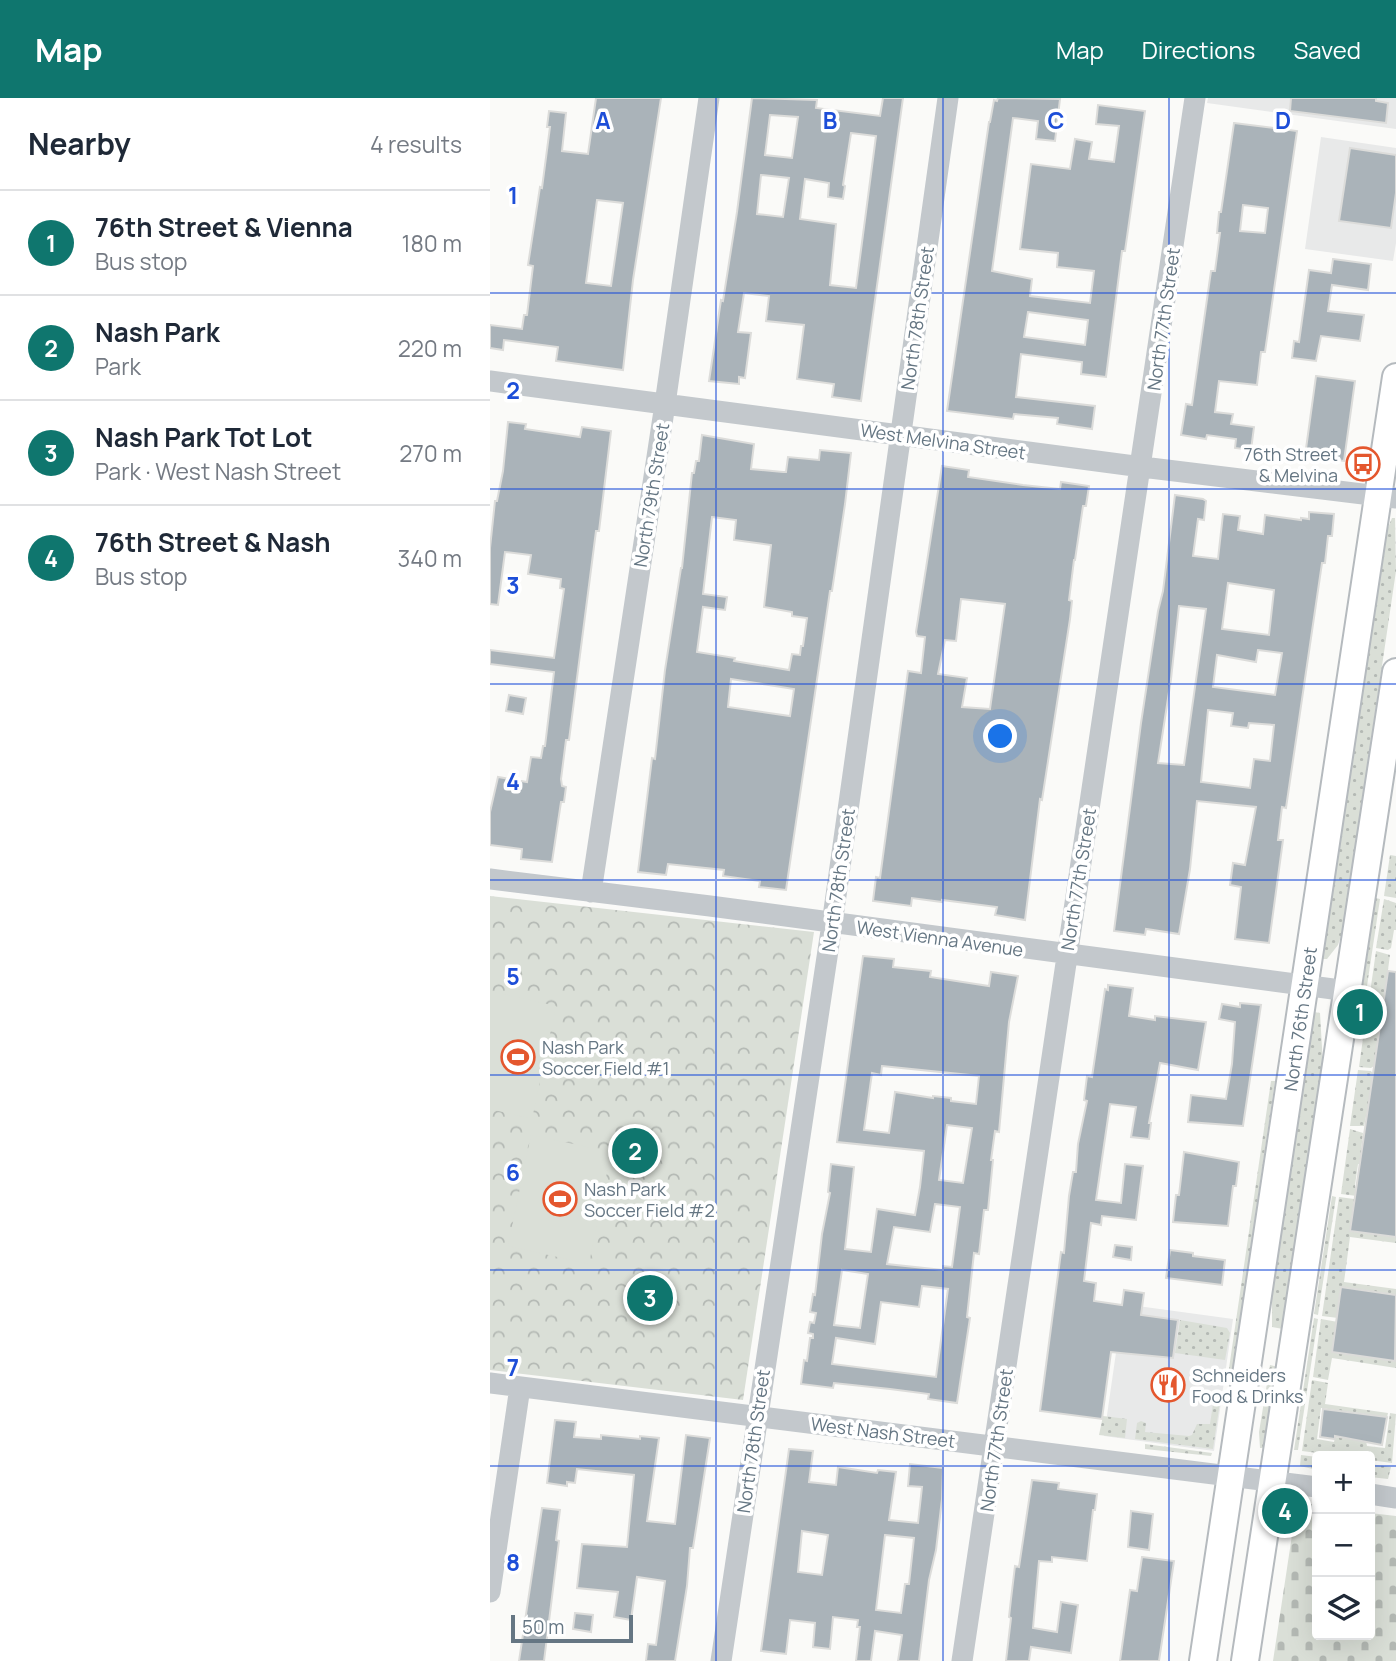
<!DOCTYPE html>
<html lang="en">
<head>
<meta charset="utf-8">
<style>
  :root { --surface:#fff; --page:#f6f6f7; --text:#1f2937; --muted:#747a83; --line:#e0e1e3; --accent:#0f766e }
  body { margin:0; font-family:Manrope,sans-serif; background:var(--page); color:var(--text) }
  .controls { position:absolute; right:21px; bottom:21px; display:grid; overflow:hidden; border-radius:7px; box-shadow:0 7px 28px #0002 }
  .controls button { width:63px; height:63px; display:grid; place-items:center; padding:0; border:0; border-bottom:2px solid var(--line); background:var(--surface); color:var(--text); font:35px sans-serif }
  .scale { position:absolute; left:21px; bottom:18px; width:122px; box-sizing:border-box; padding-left:7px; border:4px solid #657683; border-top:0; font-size:19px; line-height:24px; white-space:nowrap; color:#657683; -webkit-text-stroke:5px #fff; paint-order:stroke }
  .you { position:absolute; left:511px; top:639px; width:24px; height:24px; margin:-18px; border:5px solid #fff; border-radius:50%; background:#1a73e8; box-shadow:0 0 0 10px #1a73e833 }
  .badge { display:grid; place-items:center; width:46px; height:46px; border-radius:50%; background:var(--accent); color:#fff; font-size:23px; font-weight:700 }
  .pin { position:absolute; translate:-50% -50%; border:4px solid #fff; box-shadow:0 2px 7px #0006 }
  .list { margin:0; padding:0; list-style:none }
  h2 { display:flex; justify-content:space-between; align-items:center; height:91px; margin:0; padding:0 28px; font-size:30px }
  h2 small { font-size:23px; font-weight:400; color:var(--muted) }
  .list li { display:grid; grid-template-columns:46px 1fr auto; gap:21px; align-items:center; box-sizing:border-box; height:105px; padding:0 28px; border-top:2px solid var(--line) }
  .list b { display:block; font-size:26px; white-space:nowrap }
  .list p { margin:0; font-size:23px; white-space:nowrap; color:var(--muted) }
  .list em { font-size:23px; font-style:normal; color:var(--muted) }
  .icon { flex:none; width:38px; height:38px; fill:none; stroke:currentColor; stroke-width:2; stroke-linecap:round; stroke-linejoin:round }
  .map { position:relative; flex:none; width:906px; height:1563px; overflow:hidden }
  header { display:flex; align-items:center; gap:42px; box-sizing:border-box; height:98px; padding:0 35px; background:var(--accent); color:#fff }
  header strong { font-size:33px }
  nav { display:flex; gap:38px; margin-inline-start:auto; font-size:24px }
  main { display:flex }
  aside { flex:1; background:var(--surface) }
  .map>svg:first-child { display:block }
  .built { fill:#e8e9e9 }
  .grass { fill:url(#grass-dots) }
  .cemetery { fill:url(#cemetery-stones) }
  .park { fill:url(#park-crowns) }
  .pitch { fill:#dadfd7 }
  .building { fill:#aab3b9; stroke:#dcdcda; stroke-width:2; fill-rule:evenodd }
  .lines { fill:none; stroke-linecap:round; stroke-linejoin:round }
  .major-casing { stroke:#b5babe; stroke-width:30 }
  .minor { stroke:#c3c8cc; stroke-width:21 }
  .major { stroke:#fff; stroke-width:26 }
  .grid { fill:none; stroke:#1d4ed8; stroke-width:2; stroke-opacity:0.55 }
  .labels { text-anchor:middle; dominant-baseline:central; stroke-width:7; stroke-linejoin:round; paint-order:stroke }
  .street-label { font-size:18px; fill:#657683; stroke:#fff }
  .poi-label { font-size:18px; fill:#657683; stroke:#fff; text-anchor:start }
  .grid-label { font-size:23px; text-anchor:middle; font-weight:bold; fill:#1d4ed8; stroke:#fff; stroke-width:7; stroke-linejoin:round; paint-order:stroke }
</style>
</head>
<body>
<header>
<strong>Map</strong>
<nav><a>Map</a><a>Directions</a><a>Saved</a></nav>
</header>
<main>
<aside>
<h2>Nearby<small>4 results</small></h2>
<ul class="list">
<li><span class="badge">1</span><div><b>76th Street &amp; Vienna</b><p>Bus stop</p></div><em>180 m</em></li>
<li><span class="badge">2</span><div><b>Nash Park</b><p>Park</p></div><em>220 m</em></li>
<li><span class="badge">3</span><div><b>Nash Park Tot Lot</b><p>Park · West Nash Street</p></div><em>270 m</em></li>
<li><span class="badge">4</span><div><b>76th Street &amp; Nash</b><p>Bus stop</p></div><em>340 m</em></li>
</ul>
</aside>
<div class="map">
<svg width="906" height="1563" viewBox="0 0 906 1563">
  <defs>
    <pattern id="grass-dots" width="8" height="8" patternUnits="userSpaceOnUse" patternTransform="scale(1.75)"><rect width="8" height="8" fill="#dadfd7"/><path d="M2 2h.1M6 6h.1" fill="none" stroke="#b4b9b4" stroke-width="1.8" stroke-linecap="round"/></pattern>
    <pattern id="cemetery-stones" width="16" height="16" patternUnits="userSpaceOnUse" patternTransform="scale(1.75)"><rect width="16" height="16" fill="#dadfd7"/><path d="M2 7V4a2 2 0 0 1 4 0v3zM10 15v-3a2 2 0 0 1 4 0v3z" fill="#b4b9b4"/></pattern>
    <pattern id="park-crowns" width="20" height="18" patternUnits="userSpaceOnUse" patternTransform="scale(1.75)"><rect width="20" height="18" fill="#dadfd7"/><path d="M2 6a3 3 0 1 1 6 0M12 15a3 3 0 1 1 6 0" fill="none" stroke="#b4b9b4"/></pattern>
  </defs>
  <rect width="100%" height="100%" fill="#fafaf8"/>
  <path class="built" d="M718,0H906V31L717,5Z
    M831,39L906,50V145L903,163L815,151Z
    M633,1206L743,1221L724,1353L614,1338Z"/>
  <path class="grass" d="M902,420H905L906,473L853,832L848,847L837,861H832L895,437Z
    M900,757L906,758V800L894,798Z
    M886,800L890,801L874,908L870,907Z
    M894,801L906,805V832H904L901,850L898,852L886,850Z
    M886,853L900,857L893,909H878Z
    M877,912L892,917L906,952L887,949L884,968L881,970L869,969Z
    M824,914L830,915L833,967L793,1231L782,1229V1200Z
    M868,972L881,973L883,976L880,994L906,998V1013L878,1009L874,1028H860Z
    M781,983H785L741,1283L737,1284Z
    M860,1031L873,1035L871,1053L906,1058V1072L868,1066L865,1087L867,1098L851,1096Z
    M842,1098L846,1099L828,1217L824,1216Z
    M849,1099L864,1101L860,1133L906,1139V1145L860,1139L854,1184L906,1191V1197L851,1189L848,1220L832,1218Z
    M824,1220L828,1221L808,1352H804Z
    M831,1221L848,1224L842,1254L904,1263L906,1255V1270L842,1260L838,1282L823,1279Z
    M690,1222L737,1230L740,1235L735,1262L685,1255Z
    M780,1267L788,1269L778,1339L774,1350H770L769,1334Z
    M822,1282L838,1285L835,1306L898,1315L896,1324V1319L831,1310L827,1341L844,1344L845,1339L876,1343L877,1348L895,1350L900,1315L906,1316L902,1365L880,1362V1358H851L812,1353Z
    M710,1295L731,1297L723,1351L645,1341L647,1325L651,1323L656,1325L655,1334L699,1338L702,1337L707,1326H720L724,1299Z
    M613,1318L637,1321L635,1340L609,1337Z
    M655,1346L722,1355L721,1358L655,1351Z
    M811,1357L827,1359V1372L810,1368Z
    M880,1366L901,1369L898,1381L880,1379Z"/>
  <path class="cemetery" d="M807,1404L827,1407V1537H880V1415L906,1418V1563H783Z"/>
  <path class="park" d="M0,798L324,834L253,1302L0,1272Z"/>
  <path class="pitch" d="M0,893L66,908L42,1021L0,1011Z
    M41,1037L121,1054L99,1166L18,1148Z"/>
  <path class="building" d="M106,0H171L143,182L133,272L66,263L68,249L14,242L13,252L0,250V227L32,231L34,217H37L43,168L38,167L50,89L52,90L60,29H57L59,13L76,15L72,53L98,56ZM107,102L133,105L121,188L96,185Z
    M262,0L327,2L326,10L390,18L393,0H413L371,303L342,299L344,286L307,281L314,227L276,223L279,198L254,195L248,234L261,235L255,280L249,279V286L219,283L231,202L233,203L247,114ZM280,17L308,19L302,60L275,57ZM361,35L386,38L366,190L340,187L346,126L310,121L315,81L339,85L338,99L353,101L355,88L353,87ZM271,77L299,80L293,119L267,116Z
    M508,0L570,1L565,43L546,41L548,23L523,20L502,173L542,181L540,198L600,205L604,173L567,169L568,155L530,151L541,66L580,71L585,41L602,44L599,61L624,64L629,28L606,26L608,7L655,13L635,153H632L616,279L591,276L592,264L531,256L526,299L605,308L602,331L567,326L568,320L524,316L523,321L457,313L499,24H500L504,2L507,3ZM538,214L598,222L595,247L534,239Z
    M801,0H886V3L898,5L896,25L800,13Z
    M744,25L807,33L775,254H771L767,287L729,283L725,314L743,316L741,326L764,329L761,352L745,350L746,341L717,337L716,341L691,337L696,306L702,307L721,173H725L730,135H727L729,114H731ZM753,107L778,110L775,135L750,133Z
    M860,50L906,57V95L901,130L849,123Z
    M843,161L881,166L878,192L842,187L838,213L874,217L870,243L831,238L826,263L802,260L804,243L809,244L819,172L841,175Z
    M826,278L865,283L854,363L815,358Z
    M18,324L36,326L35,331L90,339L92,329L121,333L109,433H106L79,642H76L71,681L72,688L76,689L74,704H71L62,764L31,761L32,751L0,747V714L8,679L37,684L41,659L51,660L53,648H55L64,574L0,566V552L64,560L74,491L70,490L71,481L38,476L41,457L15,454L8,507L0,506V450L5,403H7L13,373Z
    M212,337L264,346L261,371L293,374H296L298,359L329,362L330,352L361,355L355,406L342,493H340L296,792L269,789L270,783L233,778L234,772L178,766L176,777L148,774L162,660L165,661L175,572L191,470H192L202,375H204L206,363H209ZM222,419L246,422L244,442L281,447L274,509L302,514V518L317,520L313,548H311L310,557L302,556L299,572L244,563L245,560L207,554L213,509L235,512L237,499L213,496ZM241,581L304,591L300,618L238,609Z
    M452,368L479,372L478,379L533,387L570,391L571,384L599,388L596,408H593L585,462H584L579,502L582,503L580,521L552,702L550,701L535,822L505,817L507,809L452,802V804L422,800L421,808L383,803L386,779L390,780L418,573L431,575L435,539L427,538L426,534ZM471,501L515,506L500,611L472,609L477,580L448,576L455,542L466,543Z
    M685,397L713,401L716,403L714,422L708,421L703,458L728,461L733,416L750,418L748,432L773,436L775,417L811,422V420L819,421V414L844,416L842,438H838L835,465H832L796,710L792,709L788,742H793L779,845L745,841L751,789L740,787L743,765L755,767L766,709L707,703L700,771L689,836L656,831L655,837L624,833L651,625L668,513L673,493ZM738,485L784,492L779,537L732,531ZM689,508L716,511L694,667L668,665L681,581ZM768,552L792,555L785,597L723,589L727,557L766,564ZM718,612L743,615L741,628L758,630L759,625L784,627L780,663L764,661L760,690L711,684Z
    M19,597L36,600L33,616L16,613Z
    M373,858L404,861L403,869L441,873L440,879L499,888L501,874L528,878L519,924L509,1034L505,1033L501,1062H503L498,1112H494L489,1156L484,1155L477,1219L480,1220L467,1305L438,1301L439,1296L400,1291L344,1285L343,1290L311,1286L314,1262L317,1263L320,1240H323V1236L318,1235L320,1224L324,1225L326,1215L320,1214L323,1196L325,1197L332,1136L340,1095L338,1094L341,1066L364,1069L355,1151L381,1154L387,1111L425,1117L430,1089L434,1053L347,1044ZM392,968L489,978L486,1006L461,1003V1000L443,998V1000L405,994L399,1035L374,1032L382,975L391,977ZM457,1027L482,1030L473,1085L449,1082ZM445,1106L470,1109L462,1169L453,1168V1172L397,1166L404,1129L440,1134ZM352,1172L378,1176L370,1230L344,1227ZM432,1188L458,1191L446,1279L342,1266L346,1240L385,1246L391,1204L429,1209Z
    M898,873L906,874V1139L860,1133Z
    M618,887L643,890L639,918L665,922V918L716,924L708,972L670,965L659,1025H661L659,1041L641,1039L646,1009L620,1006L606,1102L631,1105L635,1066L653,1068L646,1122L612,1118L611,1127L601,1125L594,1183L606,1185L604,1203L632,1207L634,1192L654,1195L651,1217L688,1222L683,1260L621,1254L612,1321L550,1313L571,1154L574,1155L579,1098L583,1074H586L588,1046L597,1003L594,1002L597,978L602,979L615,891L618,892Z
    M750,905L771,907L753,1028L698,1024L701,997L736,1001L742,966L745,924L729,921L732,906L750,909Z
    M694,1054L749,1064L746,1088H743L738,1128L683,1124L686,1097H689Z
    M625,1147L642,1149L641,1162L623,1159Z
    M680,1152L703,1155V1158L735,1162L732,1187L676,1180Z
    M851,1189L906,1197L905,1263L842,1254Z
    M833,1311L897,1319L892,1347L845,1338V1341L830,1339Z
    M65,1322L86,1324L84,1339L111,1341V1337L150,1341V1338L169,1340L157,1423L185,1426L196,1337L220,1340L203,1450H200L197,1488L185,1563H156L158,1546L166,1547L175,1483L147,1479L141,1522L124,1519L128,1494L87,1490L92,1446L137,1449L144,1377L87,1371L85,1385L77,1384V1388L57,1385Z
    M299,1351L323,1353L319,1384L346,1387L348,1369L387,1375L388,1372L406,1374L399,1422L428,1425L432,1389L418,1388L420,1366L453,1370L452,1401L446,1452L439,1482L429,1563H408L412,1537L385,1533L381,1563H366L370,1529H367L368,1522L343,1519L340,1551L323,1549L325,1525L300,1522L296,1556L271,1553ZM312,1433L338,1437L332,1477L308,1474ZM395,1437L424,1440L419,1486H415L411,1515L386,1512Z
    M542,1382L569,1385L568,1391L607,1396L605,1412H603L597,1463L562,1459V1464L549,1463L543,1530L567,1534L571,1504L588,1507L581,1555L541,1549L539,1563H516L521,1520L519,1519L521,1501L525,1468L529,1469Z
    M52,1410L70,1412L66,1442L69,1443L54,1563H29Z
    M641,1413L663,1416L659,1452L638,1449Z
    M652,1459L684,1463L669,1563H630L640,1492L647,1493Z
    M85,1515L103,1517L101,1534L83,1531Z"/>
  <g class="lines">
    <defs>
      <path id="major" d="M713,1563L906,279
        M755,1563L906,574"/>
    </defs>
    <use href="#major" class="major-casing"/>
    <path class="minor" d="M0,283L652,369L906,400
      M0,781L220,808L858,893
      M101,794L175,306L219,0
      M0,1285L827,1389
      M880,1396L906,1400
      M0,1494L30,1289
      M231,1563L342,826L458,0
      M472,1563L705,0"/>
    <use href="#major" class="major"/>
  </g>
  <path class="grid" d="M226,0V1563M453,0V1563M679,0V1563M0,195H906M0,391H906M0,586H906M0,782H906M0,977H906M0,1172H906M0,1368H827M880,1368H906"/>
  <defs>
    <symbol id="bus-ring" viewBox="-11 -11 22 22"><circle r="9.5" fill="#fff" stroke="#e4572e" stroke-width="1.5"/><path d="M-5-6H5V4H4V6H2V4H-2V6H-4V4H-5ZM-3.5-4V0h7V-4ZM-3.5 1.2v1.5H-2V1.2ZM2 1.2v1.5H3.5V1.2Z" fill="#e4572e"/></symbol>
    <symbol id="stadium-ring" viewBox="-11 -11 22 22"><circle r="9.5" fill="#fff" stroke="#e4572e" stroke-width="1.5"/><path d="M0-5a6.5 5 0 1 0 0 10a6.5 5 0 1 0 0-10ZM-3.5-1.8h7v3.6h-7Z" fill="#e4572e"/></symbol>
    <symbol id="restaurant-ring" viewBox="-11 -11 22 22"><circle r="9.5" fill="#fff" stroke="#e4572e" stroke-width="1.5"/><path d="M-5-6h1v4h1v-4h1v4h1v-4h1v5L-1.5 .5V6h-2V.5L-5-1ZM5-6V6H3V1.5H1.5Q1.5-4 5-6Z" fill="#e4572e"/></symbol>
  </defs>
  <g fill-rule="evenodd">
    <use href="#bus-ring" x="854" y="347" width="38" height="38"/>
    <use href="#stadium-ring" x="9" y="940" width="38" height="38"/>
    <use href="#stadium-ring" x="51" y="1082" width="38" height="38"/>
    <use href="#restaurant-ring" x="659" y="1268" width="38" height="38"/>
  </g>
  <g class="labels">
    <g class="street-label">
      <text transform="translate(427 220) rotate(-82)">North 78th Street</text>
      <text transform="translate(673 221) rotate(-82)">North 77th Street</text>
      <text transform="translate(453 343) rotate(8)">West Melvina Street</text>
      <text transform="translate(161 397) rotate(-81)">North 79th Street</text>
      <text transform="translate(588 781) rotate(-81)">North 77th Street</text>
      <text transform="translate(348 782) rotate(-82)">North 78th Street</text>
      <text transform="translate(450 840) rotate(8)">West Vienna Avenue</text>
      <text transform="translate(810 921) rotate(-82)">North 76th Street</text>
      <text transform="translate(393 1334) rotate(7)">West Nash Street</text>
      <text transform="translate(506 1342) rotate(-82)">North 77th Street</text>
      <text transform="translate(263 1343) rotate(-82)">North 78th Street</text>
    </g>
    <g class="poi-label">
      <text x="848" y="356" text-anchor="end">76th Street<tspan x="848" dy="21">&amp; Melvina</tspan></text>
      <text x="52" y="949">Nash Park<tspan x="52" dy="21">Soccer Field #1</tspan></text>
      <text x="94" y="1091">Nash Park<tspan x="94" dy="21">Soccer Field #2</tspan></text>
      <text x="702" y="1277">Schneiders<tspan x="702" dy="21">Food &amp; Drinks</tspan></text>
    </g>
  </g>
  <g class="grid-label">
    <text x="113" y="31">A</text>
    <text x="340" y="31">B</text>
    <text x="566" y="31">C</text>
    <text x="793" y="31">D</text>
    <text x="23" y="106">1</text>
    <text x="23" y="301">2</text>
    <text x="23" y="496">3</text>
    <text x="23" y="692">4</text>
    <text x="23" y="887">5</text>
    <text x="23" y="1083">6</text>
    <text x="23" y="1278">7</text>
    <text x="23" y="1473">8</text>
  </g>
</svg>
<div class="controls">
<button>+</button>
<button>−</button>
<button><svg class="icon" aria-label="layers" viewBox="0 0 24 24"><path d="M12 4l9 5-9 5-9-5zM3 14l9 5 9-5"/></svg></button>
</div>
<div class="scale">50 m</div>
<div class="you"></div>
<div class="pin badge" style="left:870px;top:914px">1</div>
<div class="pin badge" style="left:145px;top:1053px">2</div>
<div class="pin badge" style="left:160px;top:1200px">3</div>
<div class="pin badge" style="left:795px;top:1413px">4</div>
</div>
</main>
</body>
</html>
